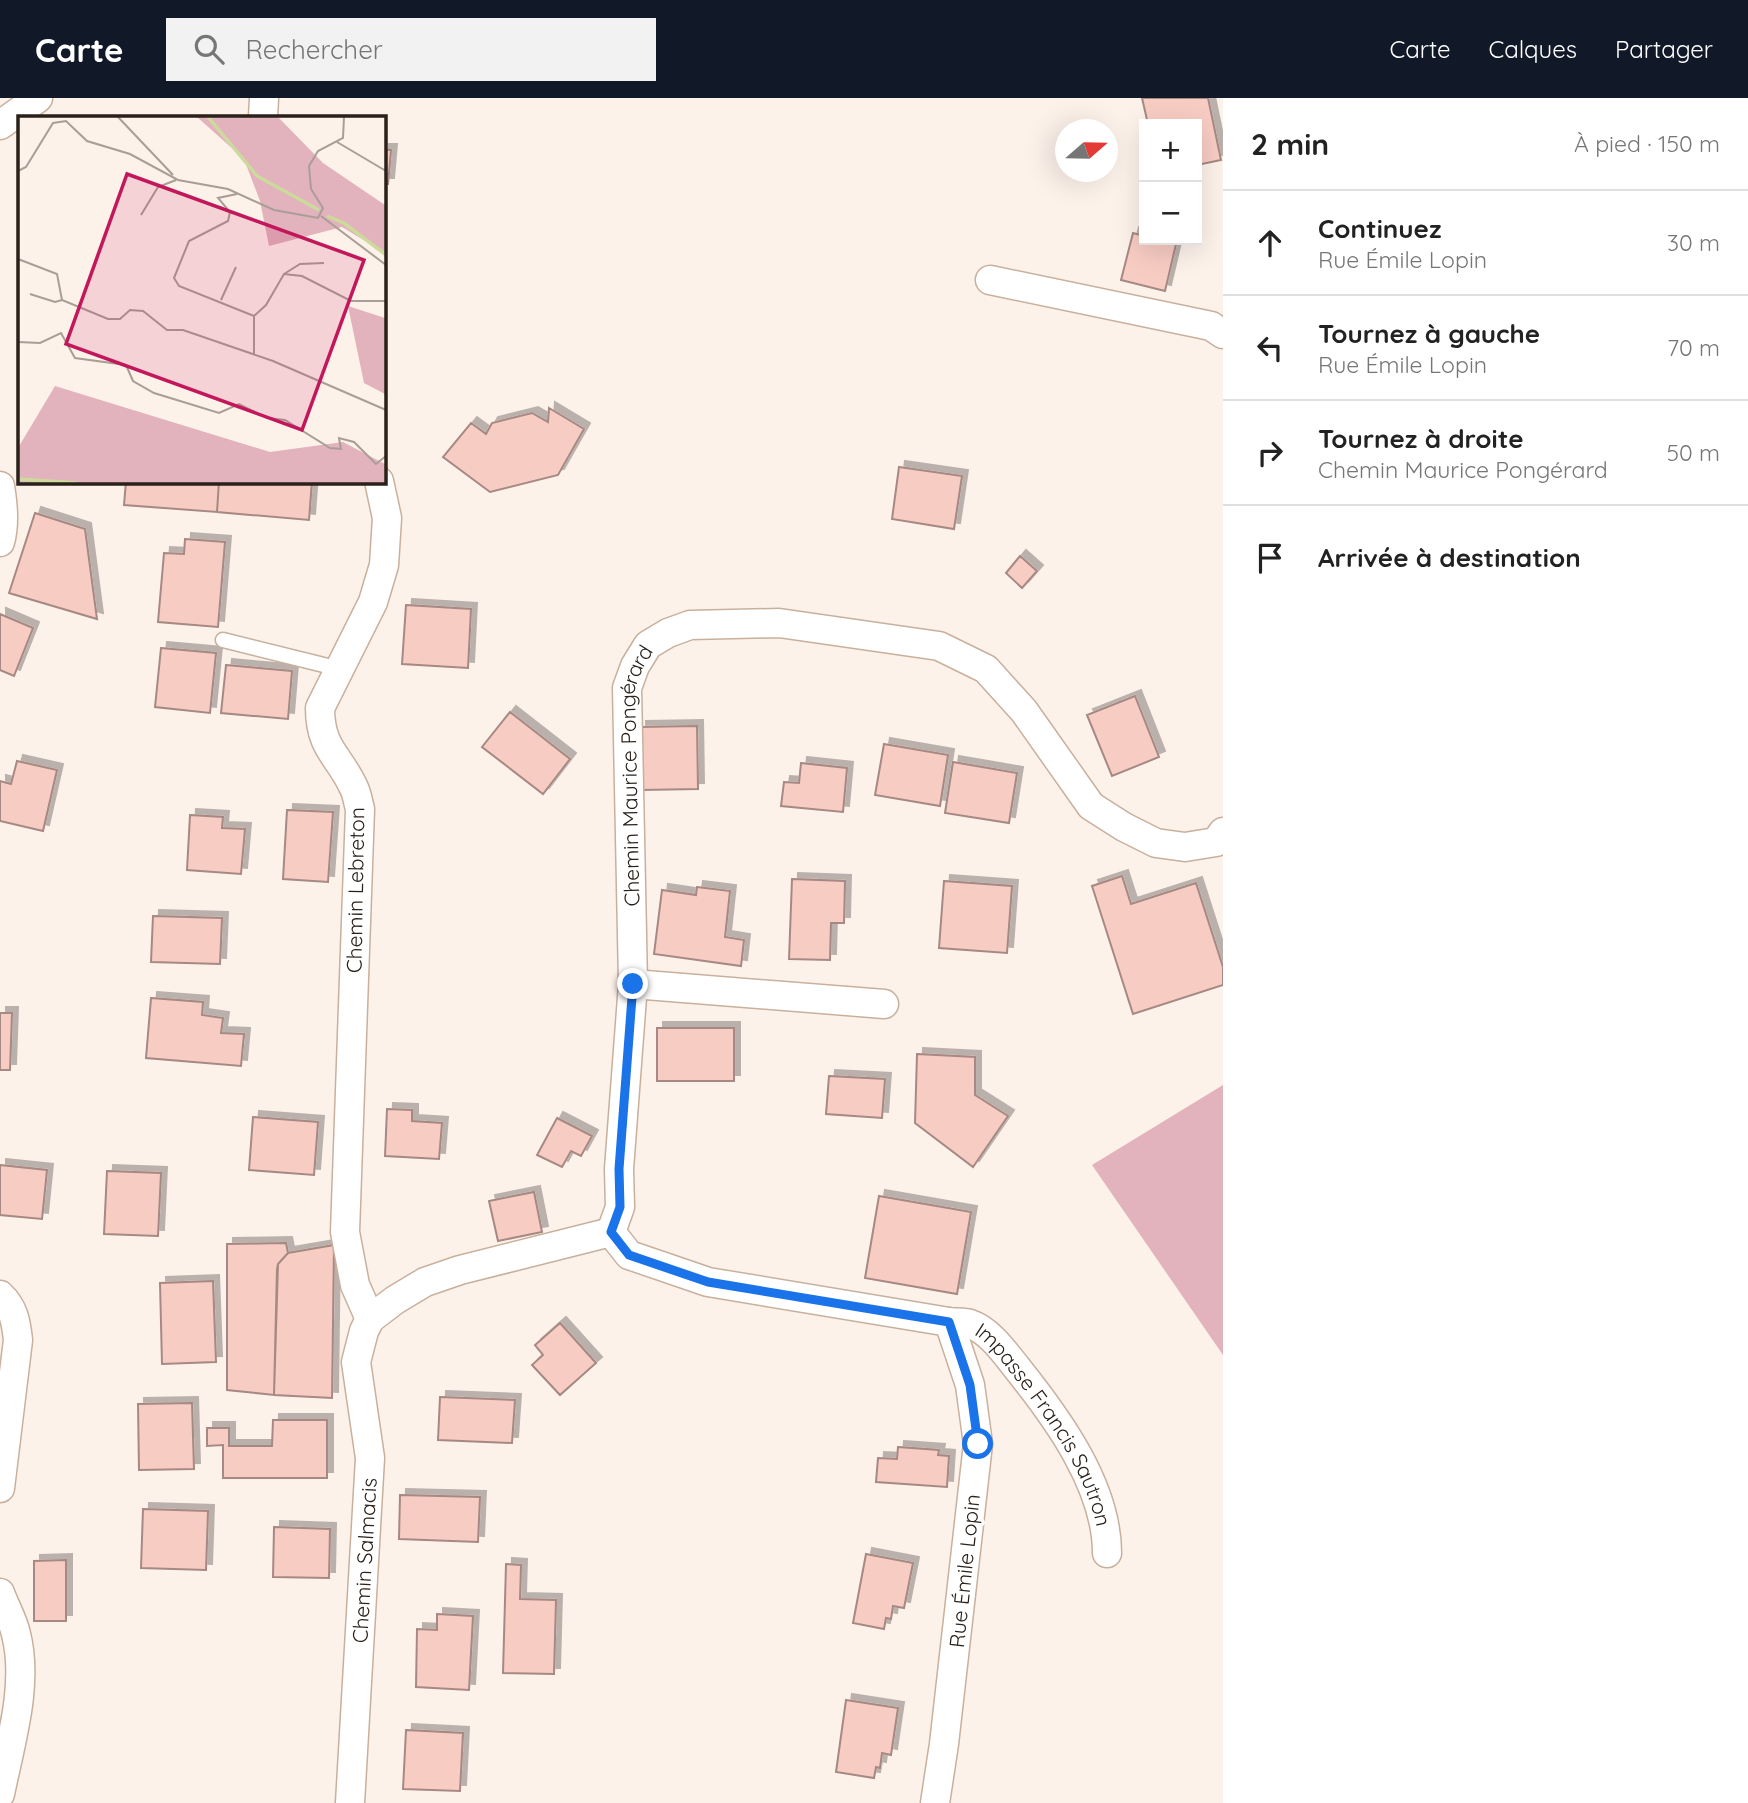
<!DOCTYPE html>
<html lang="fr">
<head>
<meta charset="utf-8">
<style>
  :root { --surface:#fff; --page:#f2f2f2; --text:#222; --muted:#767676; --line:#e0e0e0; --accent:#111827 }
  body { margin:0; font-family:Quicksand,sans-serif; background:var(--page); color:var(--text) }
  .controls { position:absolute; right:21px; top:21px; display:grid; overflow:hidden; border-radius:0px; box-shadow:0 7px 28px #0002 }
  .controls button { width:63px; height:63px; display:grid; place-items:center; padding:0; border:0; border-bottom:2px solid var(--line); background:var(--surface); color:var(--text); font:35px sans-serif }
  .compass { position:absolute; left:1055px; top:21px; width:63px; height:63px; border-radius:50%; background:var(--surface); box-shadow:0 7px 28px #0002; rotate:70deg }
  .stop { position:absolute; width:21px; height:21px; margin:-16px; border:5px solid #1a73e8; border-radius:50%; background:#fff }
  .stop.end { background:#1a73e8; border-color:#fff; box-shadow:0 2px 7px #0008 }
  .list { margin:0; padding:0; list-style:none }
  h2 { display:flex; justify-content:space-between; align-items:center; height:91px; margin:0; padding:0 28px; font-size:30px }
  h2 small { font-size:23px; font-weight:400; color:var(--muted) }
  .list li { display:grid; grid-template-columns:46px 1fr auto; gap:21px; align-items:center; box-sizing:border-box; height:105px; padding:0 28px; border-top:2px solid var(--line) }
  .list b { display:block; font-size:26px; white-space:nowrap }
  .list p { margin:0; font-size:23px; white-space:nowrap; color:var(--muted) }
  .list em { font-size:23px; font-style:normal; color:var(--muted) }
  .icon { flex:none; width:38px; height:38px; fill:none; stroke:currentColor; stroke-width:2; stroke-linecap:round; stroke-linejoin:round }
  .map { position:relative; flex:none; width:1223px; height:1705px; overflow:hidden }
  header { display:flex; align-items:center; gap:42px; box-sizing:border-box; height:98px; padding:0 35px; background:var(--accent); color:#fff }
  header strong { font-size:33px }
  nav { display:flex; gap:38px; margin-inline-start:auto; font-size:24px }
  .search { width:490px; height:63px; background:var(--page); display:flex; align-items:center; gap:18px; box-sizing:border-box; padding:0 24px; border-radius:0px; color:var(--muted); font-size:26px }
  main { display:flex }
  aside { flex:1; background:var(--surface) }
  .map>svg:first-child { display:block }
  .green { fill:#e2b2bd }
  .building { fill:#f7ccc3; stroke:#a78983; stroke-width:2; filter:url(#shadow) }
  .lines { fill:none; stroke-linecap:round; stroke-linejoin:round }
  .lane-casing { stroke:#c8b09d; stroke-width:17 }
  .street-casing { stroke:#c8b09d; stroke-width:31 }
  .lane { stroke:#fff; stroke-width:14 }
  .street { stroke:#fff; stroke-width:28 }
  .route { stroke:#1a73e8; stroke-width:9 }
  .labels { text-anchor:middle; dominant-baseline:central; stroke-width:7; stroke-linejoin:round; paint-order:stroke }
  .street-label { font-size:21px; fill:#2a211a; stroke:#fff }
  .inset-river { fill:none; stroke:#ccdb9c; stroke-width:3.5 }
  .inset-road { fill:none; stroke:#a99e97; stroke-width:2 }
  .view { fill:#c2185b; fill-opacity:0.15; stroke:#c2185b; stroke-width:3.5 }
  .inset-edge { fill:none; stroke:#2a211a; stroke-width:3.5 }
</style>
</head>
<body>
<header>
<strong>Carte</strong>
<div class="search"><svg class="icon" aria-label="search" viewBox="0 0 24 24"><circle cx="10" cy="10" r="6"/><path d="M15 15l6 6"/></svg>Rechercher</div>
<nav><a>Carte</a><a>Calques</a><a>Partager</a></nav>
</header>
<main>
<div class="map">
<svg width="1223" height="1705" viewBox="0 0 1223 1705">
  <defs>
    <filter id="shadow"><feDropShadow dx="6" dy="-6" stdDeviation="0" flood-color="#0004"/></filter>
  </defs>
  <rect width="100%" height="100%" fill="#fdf2ea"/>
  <path class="green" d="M1223,987V1257L1092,1067Z"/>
  <path class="building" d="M1142,0H1208L1221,62L1197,67V26H1148Z
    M383,52H391L388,86H383Z
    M1133,135L1144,138V142H1159L1176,146L1165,193L1121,182Z
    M549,310L584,331L558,377L490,394L443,359L471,325L486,336L492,325L532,315L548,324Z
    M899,369L962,378L954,431L892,421Z
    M126,383H219L217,414L124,407Z
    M219,383H312L309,422L217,414Z
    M35,415L85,431L97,521L9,495Z
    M185,441L225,444L218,529L158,524L164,455L184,456Z
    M1020,458L1037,473L1022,490L1006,475Z
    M406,507L471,511L468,570L402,566Z
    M0,516L33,530L14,578L0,572Z
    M161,550L216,555L210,615L155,609Z
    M226,567L292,573L288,621L221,615Z
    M1135,598L1159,659L1112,678L1087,617Z
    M510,614L570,661L543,696L482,649Z
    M697,628L698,691L642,692L640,629Z
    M884,646L948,657L940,708L875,697Z
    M17,663L57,672L43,733L0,723V683L11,686Z
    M953,664L1017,675L1009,725L945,715Z
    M801,665L847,670L843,714L781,708L784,684L799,685Z
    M287,712L333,714L328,784L283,781Z
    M190,717L223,719L222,730L245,731L241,776L187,772Z
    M1122,778L1131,806L1196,785L1223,869V887L1133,916L1092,788Z
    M792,781L845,783L844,825H831L830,862L789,861Z
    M944,783L1012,788L1007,855L939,850Z
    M697,789L730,793L725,839L744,842L741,868L654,856L662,792L696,797Z
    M153,818L222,820L220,866L151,864Z
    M151,900L203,904L202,917L223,920L221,935L244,936L241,968L146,960Z
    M0,915H12L10,972H0Z
    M657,930H734V983H657Z
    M917,956L975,959V997L1008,1018L973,1069L915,1025Z
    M829,978L885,981L882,1020L826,1016Z
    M387,1011L412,1012V1023L442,1025L439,1061L385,1058Z
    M253,1019L318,1024L314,1077L249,1072Z
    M557,1020L592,1038L581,1058L571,1053L562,1069L537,1057Z
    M0,1067L47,1072L42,1121L0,1117Z
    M107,1073L161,1075L158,1138L104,1136Z
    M534,1094L542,1134L498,1143L489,1103Z
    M879,1098L971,1114L957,1196L865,1180Z
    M286,1145L288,1155L278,1166L277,1171L274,1297L227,1292V1146Z
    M334,1147L332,1300L274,1297L278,1166L288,1155Z
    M213,1183L216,1264L162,1266L160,1185Z
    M560,1225L596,1265L560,1297L532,1267L543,1257L535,1247Z
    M440,1299L515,1302L512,1345L438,1342Z
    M192,1305L194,1371L139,1372L138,1306Z
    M273,1322H327V1380H223V1347L207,1348V1330H229V1348H272Z
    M898,1349L939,1352L938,1357L949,1358L947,1389L876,1384L878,1360L897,1361Z
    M400,1397L480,1399L478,1444L399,1441Z
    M143,1411L208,1413L206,1472L141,1470Z
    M274,1429L330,1431L329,1480L273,1479Z
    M866,1456L913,1465L904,1510L893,1508L891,1521L886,1520L884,1531L853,1525Z
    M66,1462V1523H34V1463Z
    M506,1466L521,1467L520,1501L556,1502L554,1576L503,1575Z
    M437,1516L473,1518L469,1592L416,1589L417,1531L437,1532Z
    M846,1602L898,1610L891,1657L882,1655L880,1670L876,1669L874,1680L836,1674Z
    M406,1632L463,1635L460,1693L403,1691Z"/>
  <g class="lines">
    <defs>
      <path id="lane" d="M223,542L340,571"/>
      <g id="street">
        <path d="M263,19L264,0"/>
        <path d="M0,27L38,0"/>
        <path d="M990,182L1211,228L1223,236"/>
        <path d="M0,388C3,407 5,426 0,444"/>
        <path d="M633,886L884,906"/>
        <path id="s1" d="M611,1134L620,1109L619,1071L633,886L627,590L635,568L648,547L668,535L690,527L779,525L939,548L986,571L1024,613L1091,708L1124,729L1156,745L1185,749L1216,744L1223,734"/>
        <path d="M611,1134L629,1157L708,1184L949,1224L970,1287L978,1346L944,1646L935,1705"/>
        <path d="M0,1197C14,1210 16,1224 18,1242L0,1390"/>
        <path d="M370,1221L355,1187L345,1134L360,711C358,704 357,696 354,690C339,657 320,651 320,610L373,504L384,467L387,420L379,383"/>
        <path id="s2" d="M949,1224C956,1225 964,1224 970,1226C989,1232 1005,1255 1017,1270C1057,1320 1107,1388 1107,1455"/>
        <path d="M0,1495C5,1509 13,1522 16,1536C29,1587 10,1646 0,1696"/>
        <path id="s3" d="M350,1705L370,1360L356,1264L364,1233L370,1221L395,1202L425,1184L460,1172L611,1134"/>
      </g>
    </defs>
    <use href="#lane" class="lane-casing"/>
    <use href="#street" class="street-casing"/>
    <use href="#lane" class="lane"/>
    <use href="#street" class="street"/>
  </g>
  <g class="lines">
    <path class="route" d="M633,886L619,1071L620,1109L611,1134L629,1157L708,1184L949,1224L970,1287L978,1346"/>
  </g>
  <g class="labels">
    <g class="street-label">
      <text stroke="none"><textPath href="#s1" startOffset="460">Chemin Maurice Pongérard</textPath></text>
      <text transform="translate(355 792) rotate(-89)">Chemin Lebreton</text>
      <text stroke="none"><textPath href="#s2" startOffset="149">Impasse Francis Sautron</textPath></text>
      <text stroke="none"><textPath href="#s3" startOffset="243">Chemin Salmacis</textPath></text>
      <text transform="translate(964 1473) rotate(-84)">Rue Émile Lopin</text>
    </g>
  </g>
  <g transform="translate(18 18)">
    <rect width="368" height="368" fill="#fdf2ea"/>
    <path d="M179,1H260L305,47L367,89V137L324,111L251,130L242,85L226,43ZM330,190L367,202V278L346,267ZM37,270L252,336L325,326L367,348V367H0V332Z" fill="#e2b2bd"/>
    <path class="inset-river" d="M190,1L239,60L301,94M309,100L326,107L368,139M0,363L59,367"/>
    <path class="inset-road" d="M100,1L155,59M319,26L368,55M0,55L8,51L35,7L48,5L69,25L112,38L160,64L210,73L256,94L300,102L305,92L293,73L291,50L300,35L325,22L326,1M219,78L200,82L212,96L210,105L171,125L156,162L161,170L236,200M123,99L140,71L158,64M303,100L368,149M0,143L39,158L44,184L90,203H102L112,194L125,195L149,214H165L255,245L368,294M266,158L282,148L306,147M12,178L37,186L44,184M203,184L218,151M236,200L248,189L266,158L284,160L333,185H368M0,226L22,227L43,217L57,242L108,249L115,265L136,277L201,297L221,288L249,302L267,304L312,332L323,333L321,322L336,326L358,348L368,340M236,238V200"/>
    <path class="view" d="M109,58L346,144L284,314L48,228Z"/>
    <rect width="368" height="368" class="inset-edge"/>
  </g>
</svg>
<div class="controls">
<button>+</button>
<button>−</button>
</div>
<svg class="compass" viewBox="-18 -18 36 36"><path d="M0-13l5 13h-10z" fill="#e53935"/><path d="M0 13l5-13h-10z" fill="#767676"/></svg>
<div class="stop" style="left:978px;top:1346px"></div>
<div class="stop end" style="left:633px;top:886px"></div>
</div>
<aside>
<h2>2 min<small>À pied · 150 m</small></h2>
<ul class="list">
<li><svg class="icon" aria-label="ahead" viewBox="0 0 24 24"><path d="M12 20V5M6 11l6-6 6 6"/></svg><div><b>Continuez</b><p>Rue Émile Lopin</p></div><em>30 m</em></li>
<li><svg class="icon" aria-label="left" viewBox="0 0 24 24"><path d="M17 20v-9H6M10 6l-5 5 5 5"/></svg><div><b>Tournez à gauche</b><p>Rue Émile Lopin</p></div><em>70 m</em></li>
<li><svg class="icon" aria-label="right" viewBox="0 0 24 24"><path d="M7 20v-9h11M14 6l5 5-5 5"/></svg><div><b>Tournez à droite</b><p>Chemin Maurice Pongérard</p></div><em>50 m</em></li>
<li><svg class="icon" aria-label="arrive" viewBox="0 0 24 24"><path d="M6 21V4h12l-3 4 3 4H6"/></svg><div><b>Arrivée à destination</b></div></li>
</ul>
</aside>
</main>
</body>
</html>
